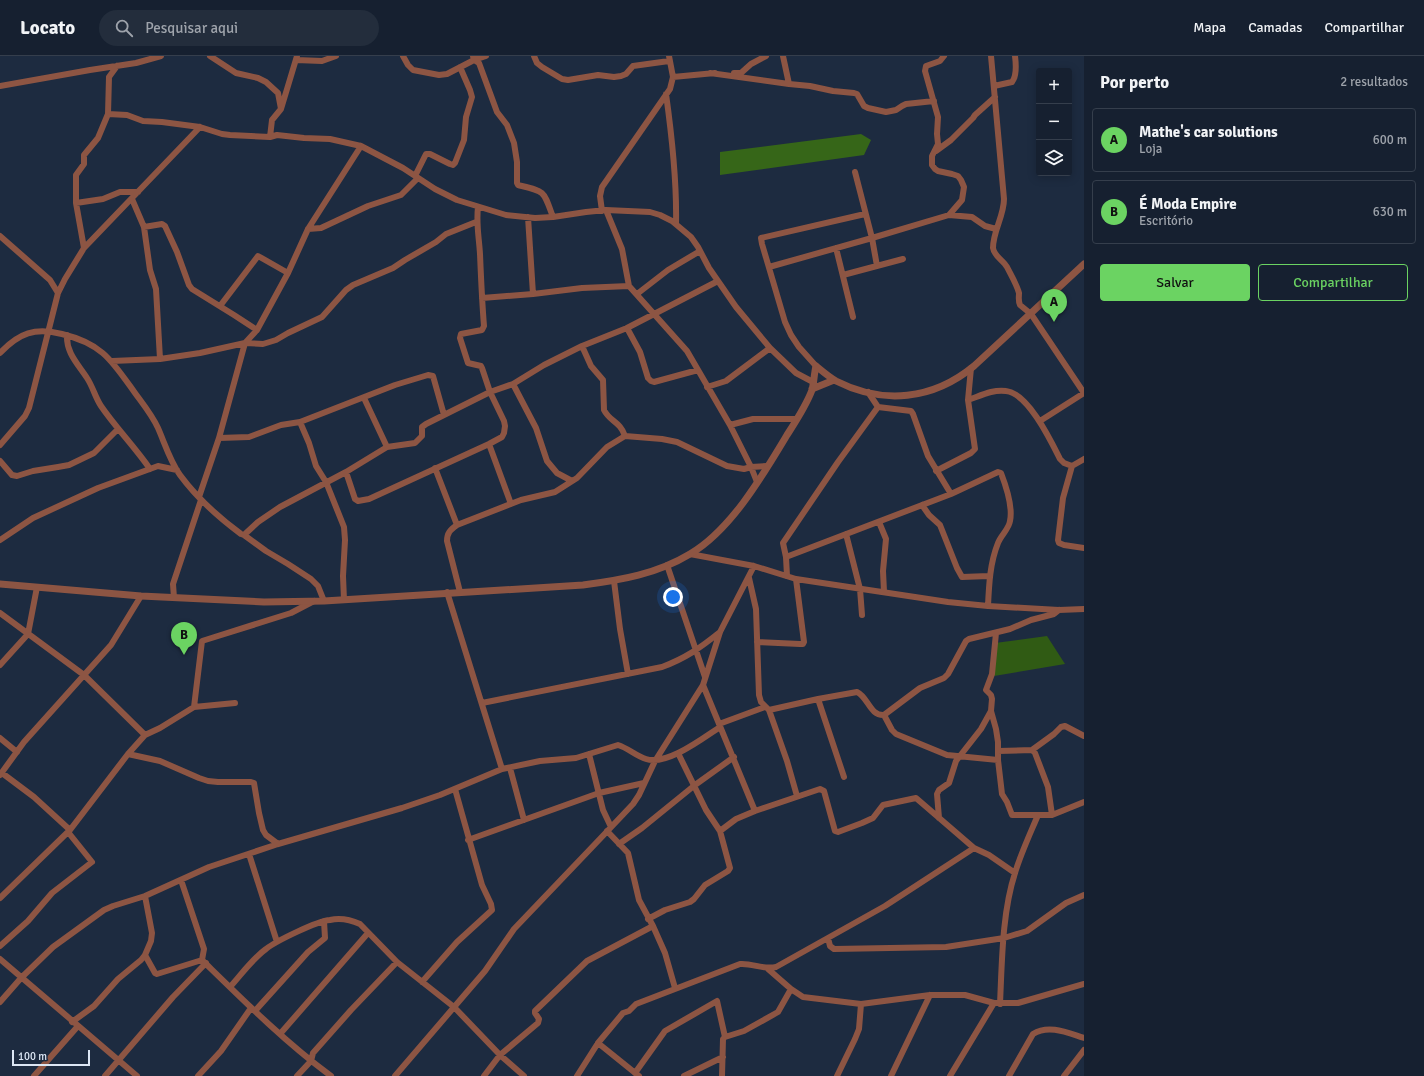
<!DOCTYPE html>
<html lang="pt">
<head>
<meta charset="utf-8">
<style>
  :root { --surface:#162030; --page:#232d3c; --text:#f1f3f6; --muted:#9ea3ab; --line:#353e4c; --accent:#6bd362 }
  body { margin:0; font-family:Signika,sans-serif; background:var(--page); color:var(--text) }
  .controls { position:absolute; right:12px; top:12px; display:grid; overflow:hidden; border-radius:4px; box-shadow:0 2px 10px #0003 }
  .controls button { width:36px; height:36px; display:grid; place-items:center; padding:0; border:0; border-bottom:1px solid var(--line); background:var(--surface); color:var(--text); font:20px sans-serif }
  .scale { position:absolute; left:12px; bottom:10px; width:78px; box-sizing:border-box; padding-left:4px; border:2px solid #dce6f4; border-top:0; font-size:11px; line-height:14px; white-space:nowrap; color:#dce6f4; -webkit-text-stroke:3px #1d2b40; paint-order:stroke }
  .you { position:absolute; left:673px; top:541px; width:14px; height:14px; margin:-10px; border:3px solid #fff; border-radius:50%; background:#1a73e8; box-shadow:0 0 0 6px #1a73e833 }
  .badge { display:grid; place-items:center; width:26px; height:26px; border-radius:50%; background:var(--accent); color:#111; font-size:13px; font-weight:700 }
  .pin { position:absolute; translate:-50% -33px; filter:drop-shadow(0 1px 2px #0008) }
  .pin::after { content:''; position:absolute; top:21px; width:14px; height:12px; background:inherit; clip-path:polygon(0 0,100% 0,50% 100%) }
  .list { margin:0; padding:0; list-style:none }
  h2 { display:flex; justify-content:space-between; align-items:center; height:52px; margin:0; padding:0 16px; font-size:17px }
  h2 small { font-size:13px; font-weight:400; color:var(--muted) }
  .list li { display:grid; grid-template-columns:26px 1fr auto; gap:12px; align-items:center; box-sizing:border-box; height:64px; margin:0 8px 8px; padding:0 8px; border:1px solid var(--line); border-radius:4px }
  .list b { display:block; font-size:15px; white-space:nowrap }
  .list p { margin:0; font-size:13px; white-space:nowrap; color:var(--muted) }
  .list em { font-size:13px; font-style:normal; color:var(--muted) }
  .actions { display:flex; gap:8px; padding:12px 16px }
  .actions a { flex:1; padding:9px 0; border:1px solid var(--accent); border-radius:4px; text-align:center; font-size:14px; color:var(--accent) }
  .actions .main { background:var(--accent); color:#111 }
  .icon { flex:none; width:22px; height:22px; fill:none; stroke:currentColor; stroke-width:2; stroke-linecap:round; stroke-linejoin:round }
  .map { position:relative; flex:none; width:1084px; height:1020px; overflow:hidden }
  header { display:flex; align-items:center; gap:24px; box-sizing:border-box; height:56px; padding:0 20px; background:var(--surface); border-bottom:1px solid var(--line) }
  header strong { font-size:19px }
  nav { display:flex; gap:22px; margin-inline-start:auto; font-size:14px }
  .search { width:280px; height:36px; background:var(--page); display:flex; align-items:center; gap:10px; box-sizing:border-box; padding:0 14px; border-radius:22px; color:var(--muted); font-size:15px }
  main { display:flex }
  aside { flex:1; background:var(--surface) }
  .map>svg:first-child { display:block }
  .green { fill:#305b14 }
  .forest { fill:#366618 }
  .lines { fill:none; stroke-linecap:round; stroke-linejoin:round }
  .minor { stroke:#8d5543; stroke-width:6 }
  .tertiary { stroke:#8d5543; stroke-width:7 }
</style>
</head>
<body>
<header>
<strong>Locato</strong>
<div class="search"><svg class="icon" aria-label="search" viewBox="0 0 24 24"><circle cx="10" cy="10" r="6"/><path d="M15 15l6 6"/></svg>Pesquisar aqui</div>
<nav><a>Mapa</a><a>Camadas</a><a>Compartilhar</a></nav>
</header>
<main>
<div class="map">
<svg width="1084" height="1020" viewBox="0 0 1084 1020">
  <rect width="100%" height="100%" fill="#1d2b40"/>
  <path class="green" d="M1047,580L1065,608L994,620L995,587Z"/>
  <path class="forest" d="M861,78L871,84L864,99L720,119V96Z"/>
  <g class="lines">
    <path class="minor" d="M210,0L236,17L258,22L266,26L278,37L281,53
      M403,0L408,9L413,14L439,19L447,18L474,4L486,0
      M473,0L474,4L479,7L497,56L507,69L514,87L517,106V127L518,129C546,136 543,134 553,161
      M534,0L537,7L542,11L562,23L568,24L598,19L614,21L621,20L626,18L633,10L669,5
      M783,0L789,28
      M944,0L940,5L926,10L925,15L938,61L937,78L938,88L932,100V109L935,113L938,115L952,118L958,120L961,124L964,131L962,144L949,159
      M991,0L1004,143C1004,160 993,175 993,192C994,200 1003,204 1007,211C1011,219 1017,229 1019,237C1019,241 1018,245 1020,249L1031,258L1084,337
      M296,4L322,5L336,0
      M710,17L789,28L810,30L833,35L854,37L857,38L864,50L868,52L886,56L896,54L902,50L906,48L934,45
      M734,17H741L751,8L766,0
      M673,21L715,17
      M0,30L90,14L136,7L161,0
      M994,30L1012,26C1017,20 1016,8 1015,0
      M666,38C672,81 677,124 676,168
      M108,58L127,59L143,65L162,66L200,71L222,78L230,79L270,81L277,79L304,82L330,83L361,90L403,112L435,133L457,144L506,159L535,162L553,161L586,156L606,154L650,156L660,159L672,165L691,181L698,191L709,212L736,251L770,292L796,317L813,326
      M270,81L272,64L281,53L297,0
      M936,95L951,84L973,62L975,59L995,41
      M855,116L872,182L877,210
      M415,120L426,98H430L450,108L453,109L455,107L464,84L466,61L472,41L470,34L460,11
      M132,143L144,171L150,214L156,233L160,303
      M76,147L103,143L120,136H138
      M606,154L622,193L629,230L687,295L730,369L751,411L757,426
      M602,155L600,140L602,131L670,33L673,21L669,0
      M528,161L533,238
      M144,171L162,168L165,170L177,196L189,229L192,233L234,259L257,274
      M308,173L321,172L368,150L401,139L418,122
      M0,180L50,224L58,237
      M84,192L76,147V119L84,108V99L98,82L108,58L109,21L117,10
      M836,192L853,261
      M769,211L872,182L949,159L972,161L985,170L996,173
      M843,219L903,203
      M637,238L668,214L700,195
      M482,242L533,238L582,232L629,230
      M220,250L258,200L288,217
      M627,272L640,296L648,322L651,325L654,326L698,314
      M67,279C66,297 78,308 87,322C93,331 95,341 101,350C116,372 135,391 150,413
      M582,290L591,310L603,324L604,354C610,366 620,365 625,380
      M0,297C19,277 35,271 62,278C103,288 112,305 135,337C143,348 152,359 158,372C165,388 170,405 180,419C197,442 218,461 241,478L244,479L266,495L288,508L311,523L318,530L324,545
      M112,305L160,303L200,297L245,287L263,288L276,284L288,277L322,261L346,234L353,229L393,212L405,204L436,186L446,178L476,166
      M816,310L799,291L791,279L785,266L762,188L761,182L865,158
      M513,328L536,372L547,405L557,417L572,425
      M707,331L726,325L770,292
      M868,336L878,351L911,355L913,358L928,400L951,438
      M364,342L387,391
      M968,344C980,340 993,333 1006,335C1028,337 1051,385 1060,403L1064,407L1072,410
      M1040,365L1084,337
      M300,366L309,387L316,410L326,426L344,471L345,484L343,520L344,544
      M730,369L753,363H796
      M219,382L249,381L281,369L300,366L395,329L428,319L433,320L444,359
      M489,388L511,448
      M0,389L25,360L29,352L58,237L65,223L84,192L200,71
      M1084,403L1072,410L1063,442L1058,484L1059,487L1064,489L1084,492
      M0,405L12,419L17,420L33,415L58,411L69,409L94,397L118,373
      M435,412L457,469
      M936,415L971,397L975,393L968,344L971,312
      M346,416L355,443L358,445L369,443L489,388L502,381L504,377L505,370L504,365L490,336L482,312L481,310L468,307L460,282L461,278L482,274L484,270C482,246 481,222 480,198C479,181 476,168 478,151
      M199,441L219,382L245,287L257,274L288,217L308,173L361,90
      M922,449L929,459L940,469L957,512L962,521L989,520
      M879,466L886,483L883,515L884,536
      M846,478L860,533L862,559
      M244,479L258,466L280,451L346,416L387,391L415,387L422,380V371L426,368L490,336L513,328L544,309L582,290L627,272L718,225
      M0,484L33,462L98,432L158,410L177,414
      M690,498L754,510L796,523L948,546L988,550L1059,554L1084,553
      M786,501L951,438L998,416L1001,417C1006,430 1013,451 1010,465C1009,473 1001,479 998,487C990,507 989,528 988,550
      M667,509L705,621
      M787,520L786,501L783,487L838,406L878,351
      M749,522L756,553L759,639L761,646L769,654L787,705L797,740
      M614,525L620,573L628,618
      M447,536L502,713
      M460,536L447,485C447,477 450,474 457,469L521,444L555,436L577,422L607,391L625,380L662,383L677,386L727,410L744,413L751,411L767,410
      M174,542L173,528L201,444
      M0,557L84,619L145,679
      M757,586L800,588H803L804,586L796,523
      M0,609L28,578L37,531
      M703,629L755,755
      M818,643L844,721
      M482,647L662,611C686,602 700,592 720,576
      M194,651L202,585L291,557L314,545
      M769,654L818,643L857,636C868,641 870,660 884,659L920,632L944,622L948,618L966,585L969,583L1010,573L1031,564L1054,558L1059,554
      M991,655L996,673L998,686V704L1002,738L1007,746L1012,759H1052L1084,746
      M884,659L892,674L896,678L947,699L998,704
      M719,668L765,651
      M0,682L17,696
      M1032,694L1035,697L1048,731L1052,759
      M998,695L1032,694L1054,678L1061,671L1065,670L1084,680
      M128,698L160,705L199,722L208,725L218,726H251L254,727L259,757L263,774L266,779L278,788
      M589,698L603,754L611,771
      M510,712L524,764
      M2,717L34,741L70,774
      M0,719L24,686L111,589L141,540
      M939,762L937,738L939,734L949,727L956,705L981,673L991,655L992,643L991,639L986,634L992,618L996,577
      M607,775L628,797L639,844L653,870L665,897L675,932
      M720,775L736,763L755,755L820,733L824,735L835,775L838,776L862,767L873,762L883,749L916,742L974,792L989,799L1015,817
      M468,784L599,737L644,727
      M619,788L642,772L695,729L734,701
      M249,798L277,886
      M181,824L204,893L202,904
      M0,842L70,774L128,698L145,679L160,672L194,651L235,647
      M648,863L665,854L690,846L694,843L705,829L728,815L730,812L720,775L706,754L678,697
      M828,882L830,890L834,893L946,891L1004,882L1027,875L1066,847L1084,839
      M0,890L28,865L52,837L92,806L68,776
      M145,899L155,917L157,918L202,904
      M0,903L137,1020
      M202,904C243,944 284,985 331,1020
      M768,913L791,933L803,941L861,948L930,939H965L994,947H1018L1084,928
      M422,926L457,886L492,854L491,848L482,829L455,733
      M230,931C241,919 252,903 266,893C276,885 317,865 330,864C339,862 351,864 360,868L397,906L454,951L500,999L524,1020
      M0,946L21,922L53,891L104,854L113,850L145,840L209,811L278,788L402,752L440,739L502,713L540,705L576,702L618,689C628,692 636,700 646,703C667,710 703,682 720,671
      M1000,948C1002,906 1002,857 1015,817C1021,797 1030,778 1038,759
      M255,955L308,896L325,882L324,865
      M72,966L94,950L118,923L141,904L145,899L151,885L152,877L145,840
      M280,978L368,877
      M598,987L639,1020
      M635,1017L665,975L717,945L725,981
      M34,1020L78,970
      M105,1020L173,941L206,907
      M198,1020L221,995L251,952
      M297,1020L311,1005L313,997L351,954L397,906
      M395,1020L485,915L514,873L597,786L633,748L639,739L655,705L703,629L720,576L754,510
      M484,1020L500,999L538,967L539,963L535,957V955L587,905L653,870
      M577,1020L598,987L623,957L629,955L636,948L740,908C753,907 763,914 776,911L885,850L974,792
      M684,1020L723,1001
      M722,1020L723,983L725,981L744,975L778,956L791,933
      M837,1020L855,983L859,973L861,948
      M891,1020L930,939
      M950,1020L994,947
      M1009,1020L1033,978C1049,968 1068,977 1084,982
      M1064,1020L1084,994"/>
    <path class="tertiary" d="M812,333L834,324
      M0,528L141,540L264,546L324,545L583,529C621,524 657,518 690,498C731,474 763,419 787,379C796,365 806,350 812,334C814,327 814,318 816,310C822,315 829,321 836,325C883,349 933,344 974,310L1084,208"/>
  </g>
</svg>
<div class="controls">
<button>+</button>
<button>−</button>
<button><svg class="icon" aria-label="layers" viewBox="0 0 24 24"><path d="M12 4l9 5-9 5-9-5zM3 14l9 5 9-5"/></svg></button>
</div>
<div class="scale">100 m</div>
<div class="you"></div>
<div class="pin badge" style="left:1054px;top:266px">A</div>
<div class="pin badge" style="left:184px;top:599px">B</div>
</div>
<aside>
<h2>Por perto<small>2 resultados</small></h2>
<ul class="list">
<li><span class="badge">A</span><div><b>Mathe's car solutions</b><p>Loja</p></div><em>600 m</em></li>
<li><span class="badge">B</span><div><b>É Moda Empire</b><p>Escritório</p></div><em>630 m</em></li>
</ul>
<div class="actions"><a class="main">Salvar</a><a>Compartilhar</a></div>
</aside>
</main>
</body>
</html>
